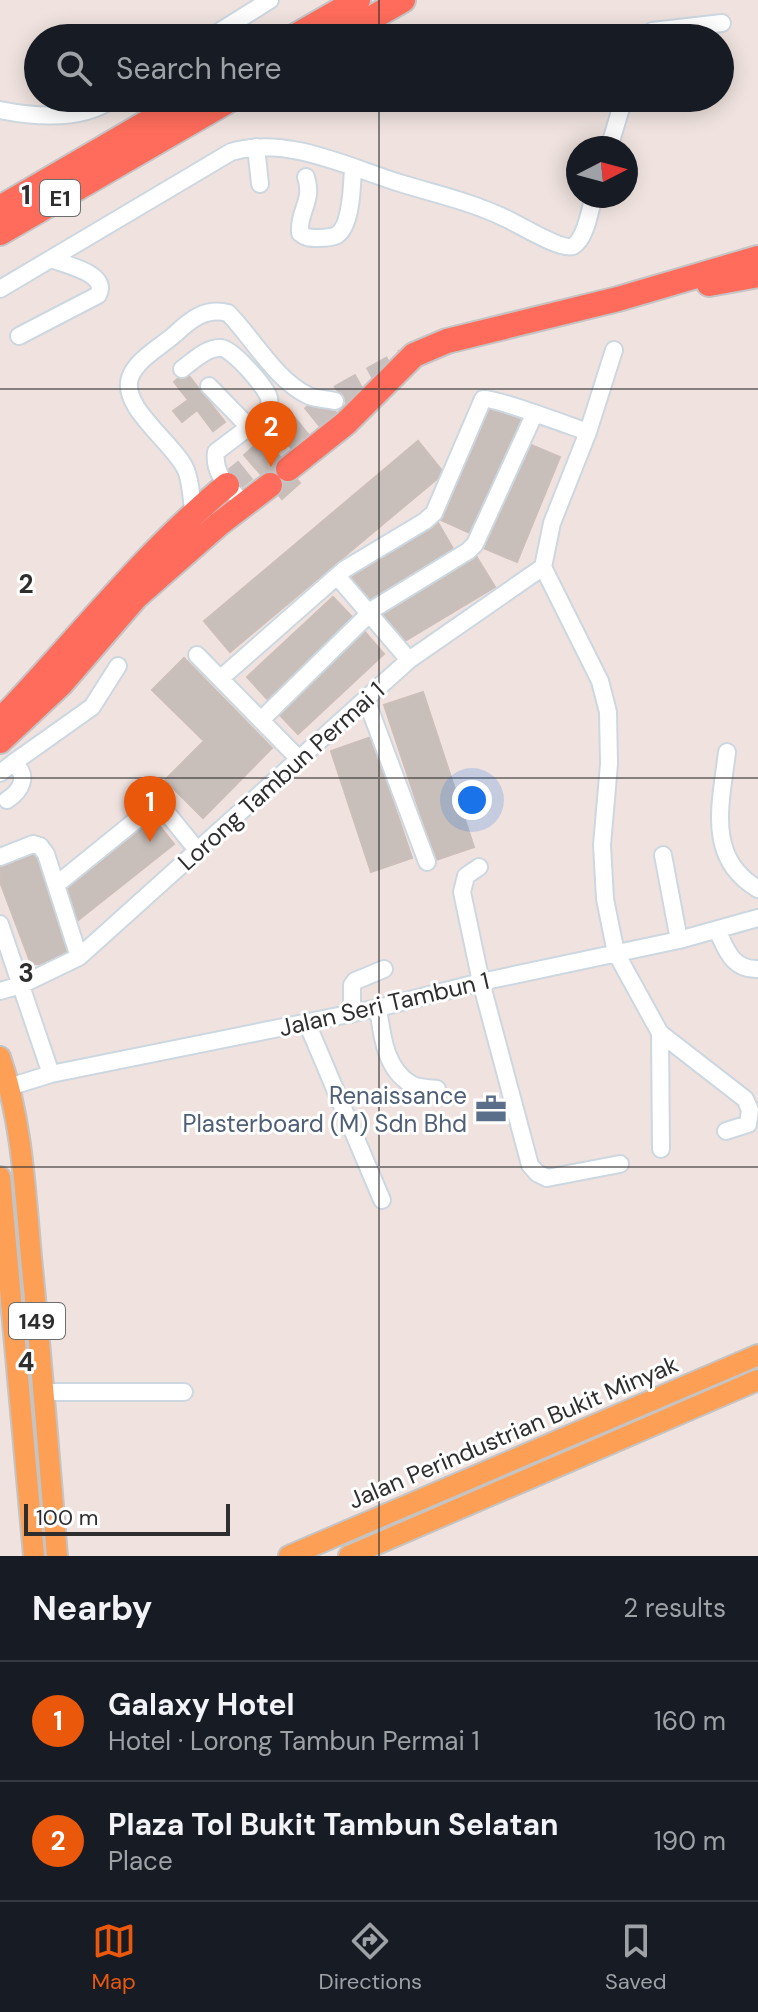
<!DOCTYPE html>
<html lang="en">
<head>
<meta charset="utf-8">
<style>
  :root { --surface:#171b24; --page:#20242c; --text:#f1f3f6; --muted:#9ea1a6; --line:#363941; --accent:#ea580c }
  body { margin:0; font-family:"DM Sans",sans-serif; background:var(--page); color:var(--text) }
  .compass { position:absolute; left:566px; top:136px; width:72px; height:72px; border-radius:50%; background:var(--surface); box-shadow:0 4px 20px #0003; rotate:84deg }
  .scale { position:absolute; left:24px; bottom:20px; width:206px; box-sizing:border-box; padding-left:8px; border:4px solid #2e2e2e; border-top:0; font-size:22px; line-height:28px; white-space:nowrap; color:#2e2e2e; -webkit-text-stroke:6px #fff; paint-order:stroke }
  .you { position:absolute; left:472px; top:800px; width:28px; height:28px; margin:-20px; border:6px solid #fff; border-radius:50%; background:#1a73e8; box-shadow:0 0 0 12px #1a73e833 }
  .badge { display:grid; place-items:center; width:52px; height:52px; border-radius:50%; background:var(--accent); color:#fff; font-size:26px; font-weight:700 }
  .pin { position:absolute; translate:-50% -66px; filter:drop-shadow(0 2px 4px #0008) }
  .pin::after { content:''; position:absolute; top:42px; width:28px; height:24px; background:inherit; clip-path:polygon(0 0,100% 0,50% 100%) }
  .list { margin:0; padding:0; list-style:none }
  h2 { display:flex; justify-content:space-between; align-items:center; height:104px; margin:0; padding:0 32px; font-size:34px }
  h2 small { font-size:26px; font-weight:400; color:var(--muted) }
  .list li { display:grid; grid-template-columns:52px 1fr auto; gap:24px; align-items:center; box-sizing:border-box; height:120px; padding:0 32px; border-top:2px solid var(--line) }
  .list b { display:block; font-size:30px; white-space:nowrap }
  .list p { margin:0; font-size:26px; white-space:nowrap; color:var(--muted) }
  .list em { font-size:26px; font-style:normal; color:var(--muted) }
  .icon { flex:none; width:44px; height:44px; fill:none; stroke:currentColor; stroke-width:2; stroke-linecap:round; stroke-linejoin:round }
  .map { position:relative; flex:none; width:758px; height:1556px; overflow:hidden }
  .search { position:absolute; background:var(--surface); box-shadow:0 4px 20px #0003; left:24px; right:24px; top:24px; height:88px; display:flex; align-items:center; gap:20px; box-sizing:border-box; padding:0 28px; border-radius:44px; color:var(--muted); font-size:30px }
  .sheet { height:344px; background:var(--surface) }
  nav { display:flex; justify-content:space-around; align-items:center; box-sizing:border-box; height:112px; border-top:2px solid var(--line); background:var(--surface); font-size:22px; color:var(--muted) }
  nav a { display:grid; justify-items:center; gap:4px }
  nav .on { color:var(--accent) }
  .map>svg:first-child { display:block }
  .building { fill:#c8bfba; stroke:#ccbeb8; stroke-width:2 }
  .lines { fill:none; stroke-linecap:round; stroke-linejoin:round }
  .highway-tunnel { stroke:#c9bfbc; stroke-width:24; stroke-dasharray:24 12; stroke-linecap:butt }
  .minor-casing { stroke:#cdd7e0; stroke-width:20 }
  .major-casing { stroke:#c4c4c4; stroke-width:24 }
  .highway-casing { stroke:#c4c4c4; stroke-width:28 }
  .minor { stroke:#fff; stroke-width:16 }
  .major { stroke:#fe9f56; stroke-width:20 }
  .highway { stroke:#ff6c5b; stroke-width:24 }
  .grid { fill:none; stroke:#2e2e2e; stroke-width:2; stroke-opacity:0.55 }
  .labels { text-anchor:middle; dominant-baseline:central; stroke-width:6; stroke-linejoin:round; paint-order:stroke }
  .shield { fill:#fff; stroke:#6d6d6d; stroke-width:2 }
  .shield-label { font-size:22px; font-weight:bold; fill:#2e2e2e }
  .street-label { font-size:24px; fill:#2e2e2e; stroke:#fff }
  .service-label { font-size:24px; fill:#4e5e75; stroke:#fff; text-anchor:end }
  .grid-label { font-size:26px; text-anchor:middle; font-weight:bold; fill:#2e2e2e; stroke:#fff; stroke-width:6; stroke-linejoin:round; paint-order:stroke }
</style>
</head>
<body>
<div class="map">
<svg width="758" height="1556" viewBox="0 0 758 1556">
  <rect width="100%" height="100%" fill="#f0e3df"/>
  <path class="building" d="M186,372L225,422L213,431L197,410L182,422L173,411L188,400L174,382Z
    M493,401L525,415L472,534L441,520Z
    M263,438L300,483L282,499L244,455Z
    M418,441L444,473L230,652L204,621Z
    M524,442L560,457L517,562L481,547Z
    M437,521L456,554L369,606L350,573Z
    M473,551L495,587L400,644L378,608Z
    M333,597L354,619L268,700L247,677Z
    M364,631L384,654L298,734L277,712Z
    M184,658L272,748L203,818L165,780L204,741L152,690Z
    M423,692L474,847L436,860L384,705Z
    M371,737L412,858L371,872L331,751Z
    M151,815L174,844L77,921L68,896V880Z
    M33,849L72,952L40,964H31L0,882V861Z"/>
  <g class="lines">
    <path class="highway-tunnel" d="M227,485L313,416L342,395L405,360"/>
    <defs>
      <path id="minor" d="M209,38L270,0
        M645,38L652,31L722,23
        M0,110C35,117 83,121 114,98
        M256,147L260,184
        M609,148L624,98
        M306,177C314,201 298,211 300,233C306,238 310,238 318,238C324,238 331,238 337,235C352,225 352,184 353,167
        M0,289L231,152C287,135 350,168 403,184C439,195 472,202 507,219C520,225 562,251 573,246C586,239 590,209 594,196
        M19,336L98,295C110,274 66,265 51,259
        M614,350L588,432L552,523L543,567L600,681L608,712L609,764L602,845L605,899L616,953L660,1033L745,1099L750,1110L748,1124L726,1131
        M182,369C193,361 207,347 221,348C232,348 266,387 269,398C270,402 269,406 268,410L249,427
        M209,386L249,427L216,452C213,475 229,487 244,504
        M193,513C192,499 191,483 186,470C175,444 120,407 130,378C136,360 160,347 174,335C190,320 205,307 228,313C253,338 275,380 309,396C317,399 327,399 335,401
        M337,576L409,660
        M197,655L298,758
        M221,678L345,569L425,521L434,513L483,399C493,397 570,426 588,432
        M366,699L427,862
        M261,720L375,608L468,551L475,544L534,415
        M727,752C721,803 705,858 758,889
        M13,763L92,707L118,666
        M0,773L13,763C30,775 21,791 7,800
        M663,855L679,940
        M0,857L33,844L40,846L46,854L79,957
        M479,867L466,876L462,892L481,982L530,1165L537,1173L547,1178L620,1164
        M56,885L151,808H163L197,850
        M0,924L51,1074
        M717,930C726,949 732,970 758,969
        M0,991L21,985L79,957L409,660L543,567
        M378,1008C382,1035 385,1069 411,1084C417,1088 429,1088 437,1089
        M352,1014V985L355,981L384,969
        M307,1023L382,1200
        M660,1033L661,1149
        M9,1087L51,1074L378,1008L481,982L679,940L758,918
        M46,1392H184"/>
      <path id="major" d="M0,1057C22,1121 25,1190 31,1257C41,1356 49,1456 57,1556
        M0,1177L34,1556
        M289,1556L758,1355
        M349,1556L758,1380"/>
      <path id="highway" d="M292,38L358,0
        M337,38L403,0
        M0,208L189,98
        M0,233L233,98
        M709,284L758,275
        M288,469L346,423L414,355L447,341L618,299L758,258
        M0,721C76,642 142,555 227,485
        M0,741L61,684L136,597L219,524L270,485"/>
    </defs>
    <use href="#minor" class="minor-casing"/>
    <use href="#major" class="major-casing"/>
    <use href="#highway" class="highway-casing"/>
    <use href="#minor" class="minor"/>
    <use href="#major" class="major"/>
    <use href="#highway" class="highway"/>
  </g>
  <path class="grid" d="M379,0V38M379,98V1556M0,389H758M0,778H758M0,1167H758"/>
  <defs>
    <symbol id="office-bare" viewBox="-9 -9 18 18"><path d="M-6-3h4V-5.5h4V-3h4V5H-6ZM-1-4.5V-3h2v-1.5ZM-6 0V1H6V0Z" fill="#5c6f8a" stroke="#fff" stroke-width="2.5" paint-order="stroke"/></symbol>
  </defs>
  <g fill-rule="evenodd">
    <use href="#office-bare" x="469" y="1087" width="44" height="44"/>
  </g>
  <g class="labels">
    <g class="shield">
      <rect x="40" y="180" width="40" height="36" rx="6"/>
      <rect x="9" y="1303" width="56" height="36" rx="6"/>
    </g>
    <g class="shield-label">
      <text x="60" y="198">E1</text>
      <text x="37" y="1321">149</text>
    </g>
    <g class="street-label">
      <text transform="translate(281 776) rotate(-42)">Lorong Tambun Permai 1</text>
      <text transform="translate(384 1004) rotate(-13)">Jalan Seri Tambun 1</text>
      <text transform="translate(513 1432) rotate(-23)">Jalan Perindustrian Bukit Minyak</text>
    </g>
    <g class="service-label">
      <text x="467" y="1095">Renaissance<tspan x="467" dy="28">Plasterboard (M) Sdn Bhd</tspan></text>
    </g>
  </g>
  <g class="grid-label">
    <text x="26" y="204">1</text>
    <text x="26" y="593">2</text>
    <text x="26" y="982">3</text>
    <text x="26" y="1371">4</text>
  </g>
</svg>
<svg class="compass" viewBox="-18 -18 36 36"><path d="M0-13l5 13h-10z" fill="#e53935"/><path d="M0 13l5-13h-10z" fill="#9ea1a6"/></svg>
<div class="scale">100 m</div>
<div class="you"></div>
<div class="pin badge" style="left:150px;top:842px">1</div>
<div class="pin badge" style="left:271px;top:467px">2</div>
<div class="search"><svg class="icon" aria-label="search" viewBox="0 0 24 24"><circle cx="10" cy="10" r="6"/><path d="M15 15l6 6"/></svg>Search here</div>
</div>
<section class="sheet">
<h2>Nearby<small>2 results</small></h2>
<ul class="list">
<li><span class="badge">1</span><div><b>Galaxy Hotel</b><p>Hotel · Lorong Tambun Permai 1</p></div><em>160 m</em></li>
<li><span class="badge">2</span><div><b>Plaza Tol Bukit Tambun Selatan</b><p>Place</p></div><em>190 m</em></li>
</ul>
</section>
<nav>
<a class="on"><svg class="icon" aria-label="map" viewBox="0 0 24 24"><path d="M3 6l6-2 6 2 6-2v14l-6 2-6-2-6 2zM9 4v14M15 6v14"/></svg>Map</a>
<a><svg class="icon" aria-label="directions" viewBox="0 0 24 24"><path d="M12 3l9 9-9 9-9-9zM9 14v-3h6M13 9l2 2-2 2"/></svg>Directions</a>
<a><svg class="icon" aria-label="saved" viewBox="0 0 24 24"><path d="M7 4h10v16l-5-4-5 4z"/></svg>Saved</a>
</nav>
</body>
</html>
